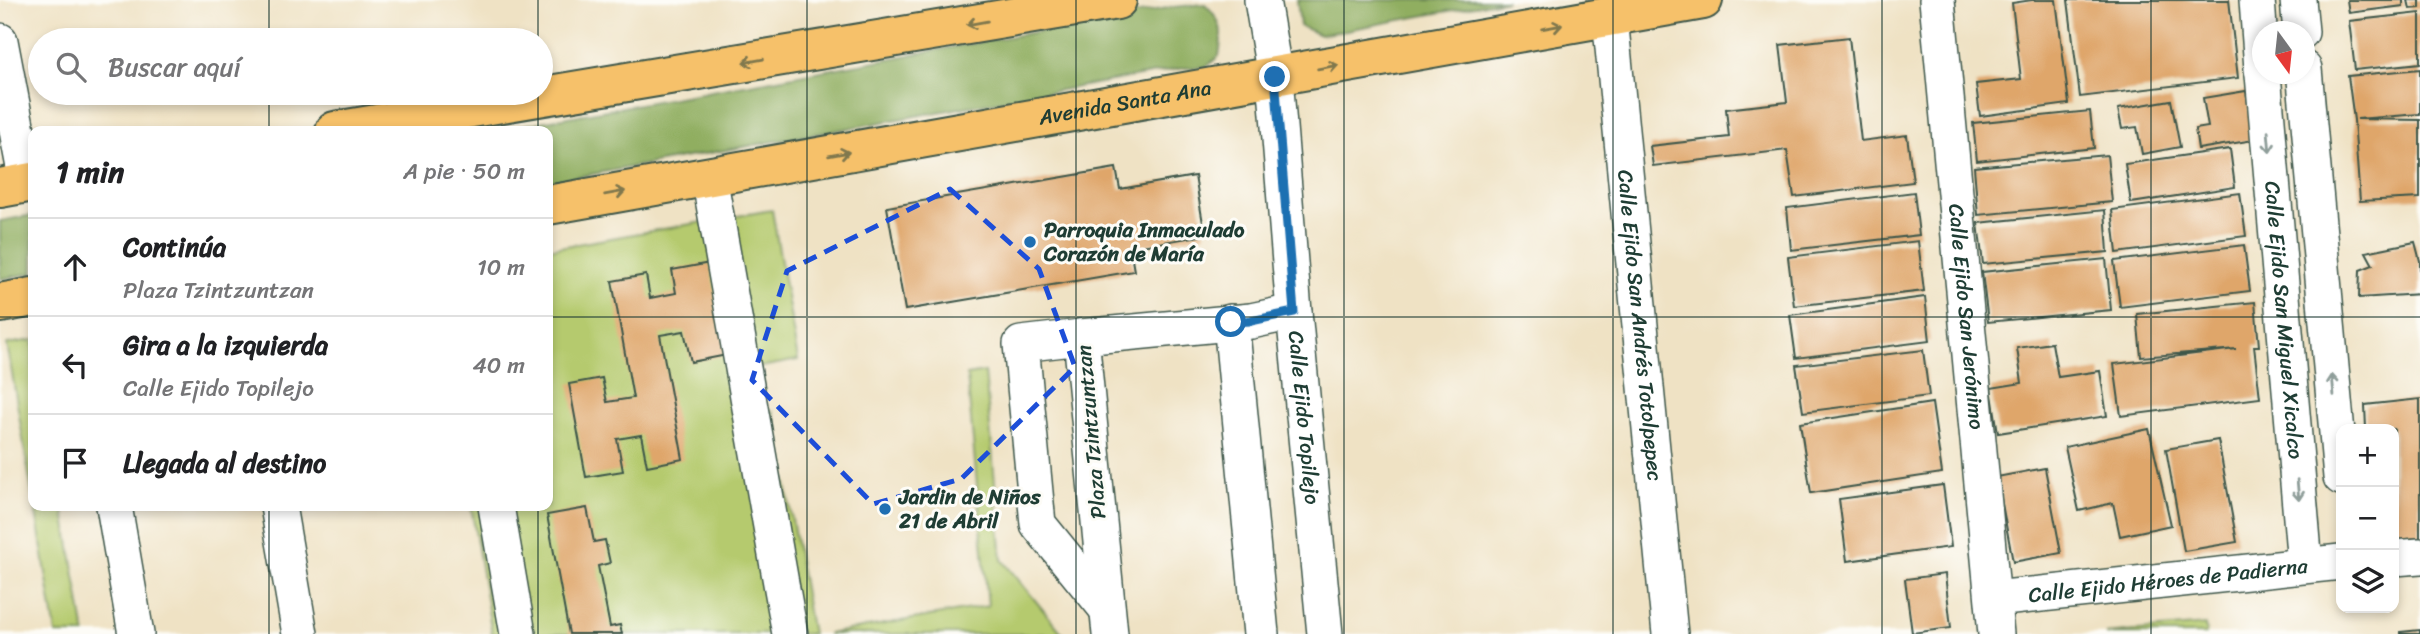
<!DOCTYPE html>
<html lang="es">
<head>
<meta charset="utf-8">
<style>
  :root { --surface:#fff; --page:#f2f2f2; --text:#202124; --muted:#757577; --line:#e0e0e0 }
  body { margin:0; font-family:Sriracha,sans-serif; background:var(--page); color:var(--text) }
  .controls { position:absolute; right:21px; bottom:21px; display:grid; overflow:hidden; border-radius:14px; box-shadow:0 4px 10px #0003 }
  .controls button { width:63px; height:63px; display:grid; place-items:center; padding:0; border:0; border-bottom:2px solid var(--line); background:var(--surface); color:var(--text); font:35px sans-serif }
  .compass { position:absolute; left:2252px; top:21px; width:63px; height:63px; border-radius:50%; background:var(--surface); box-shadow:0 4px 10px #0003; rotate:165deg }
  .stop { position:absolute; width:21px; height:21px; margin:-16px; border:5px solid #1f6fb2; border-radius:50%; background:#fff }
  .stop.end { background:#1f6fb2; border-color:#fff; box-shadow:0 2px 7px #0008 }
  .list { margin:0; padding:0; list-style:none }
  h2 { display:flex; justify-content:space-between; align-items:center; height:91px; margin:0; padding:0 28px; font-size:30px }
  h2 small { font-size:23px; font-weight:400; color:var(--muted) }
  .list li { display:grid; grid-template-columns:46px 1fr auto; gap:21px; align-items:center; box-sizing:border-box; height:98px; padding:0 28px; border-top:2px solid var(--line) }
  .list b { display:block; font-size:26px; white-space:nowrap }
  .list p { margin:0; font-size:23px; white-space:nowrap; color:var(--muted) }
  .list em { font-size:23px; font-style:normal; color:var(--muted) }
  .icon { flex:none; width:38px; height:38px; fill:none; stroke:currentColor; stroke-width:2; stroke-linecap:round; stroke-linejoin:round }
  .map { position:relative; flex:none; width:2420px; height:634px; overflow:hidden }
  .search { position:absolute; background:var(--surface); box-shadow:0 4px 10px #0003; left:28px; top:28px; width:525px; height:77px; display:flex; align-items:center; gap:18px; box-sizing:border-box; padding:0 24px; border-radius:38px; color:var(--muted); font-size:26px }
  .panel { position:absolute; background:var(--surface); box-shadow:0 4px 10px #0003; left:28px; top:126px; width:525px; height:385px; border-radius:14px }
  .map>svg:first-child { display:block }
  .green { fill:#b5ca6e; stroke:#6a8451; stroke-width:2 }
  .forest { fill:#90ae61; stroke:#58764a; stroke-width:2 }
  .building { fill:#dfa66a }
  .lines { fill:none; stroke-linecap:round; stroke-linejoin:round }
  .minor-casing { stroke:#3e564a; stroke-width:38 }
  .major-casing { stroke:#3e564a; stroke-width:42 }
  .minor { stroke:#fff; stroke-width:35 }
  .major { stroke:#f6c16b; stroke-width:38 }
  .oneway { stroke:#80784d }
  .oneway2 { stroke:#8f9e9a }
  .route { stroke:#1f6fb2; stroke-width:9 }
  .marked { fill:none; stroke:#1d4ed8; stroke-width:5; stroke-dasharray:14 9; stroke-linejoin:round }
  .grid { fill:none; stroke:#1f3d34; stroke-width:2; stroke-opacity:0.55 }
  .poi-dot { fill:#1f6fb2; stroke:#fdfcf7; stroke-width:2.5 }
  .labels { text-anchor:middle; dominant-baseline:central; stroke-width:6; stroke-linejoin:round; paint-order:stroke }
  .street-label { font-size:21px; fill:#1f3d34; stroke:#fdfcf7 }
  .poi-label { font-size:21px; font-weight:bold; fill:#1f3d34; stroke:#fdfcf7; text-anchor:start }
</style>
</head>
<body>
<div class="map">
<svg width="2420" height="634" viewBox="0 0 2420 634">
  <rect width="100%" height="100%" fill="#fdfcf7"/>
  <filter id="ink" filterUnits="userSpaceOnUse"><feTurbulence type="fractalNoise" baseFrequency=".0143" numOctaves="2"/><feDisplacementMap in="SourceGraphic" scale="14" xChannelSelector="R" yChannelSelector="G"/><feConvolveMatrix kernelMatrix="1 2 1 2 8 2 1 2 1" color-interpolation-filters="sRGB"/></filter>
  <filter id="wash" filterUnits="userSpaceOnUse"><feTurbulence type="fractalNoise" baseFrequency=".00686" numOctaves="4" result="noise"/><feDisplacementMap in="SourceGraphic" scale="28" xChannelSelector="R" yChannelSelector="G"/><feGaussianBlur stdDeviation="1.57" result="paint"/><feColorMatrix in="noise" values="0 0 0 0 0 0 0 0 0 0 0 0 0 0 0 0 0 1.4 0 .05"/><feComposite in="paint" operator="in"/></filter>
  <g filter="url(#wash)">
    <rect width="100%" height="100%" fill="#efe2c4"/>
    <path class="green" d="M772,210L798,360L745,370L752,414L773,411L812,634H492L471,506H548V249Z
      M33,340V498L7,344Z
      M985,372L1002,560L1063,634H827L988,606L967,375Z
      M35,506H63L85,634H56Z
      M2205,625L2206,634H2105Z"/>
    <path class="forest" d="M1297,0H1507L1320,35L1300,26Z
      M1205,4C1223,22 1223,31 1219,56L1206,67L1184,68L548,182V131H491L1173,7Z
      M33,215V273L0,279V221Z"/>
    <g id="blocks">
      <path class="building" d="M2032,0H2056L2069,104L1980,116L1976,84L2021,79L2012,3Z
        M2068,0H2229L2238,78L2080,97Z
        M2347,0H2403V6L2349,13Z
        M2408,0H2420V8L2410,9Z
        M2420,13V63L2355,70L2349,21Z
        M1849,37L1861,141L1907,135L1913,182L1794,197L1787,150L1653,166L1650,146L1729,137L1726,109L1787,102L1780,45Z
        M2420,69V114L2357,119L2420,120V198L2360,201L2354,120L2348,76Z
        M2246,91L2254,140L2198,149L2195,129L2208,127L2203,98Z
        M2171,100L2180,147L2142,154L2137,127L2122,129L2118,109Z
        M2090,111L2094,148L1977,161L1973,123Z
        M2230,149L2235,187L2131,203L2125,164Z
        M2107,155L2112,202L1978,215L1974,167Z
        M1116,168L1120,189L1195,176L1205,235L1130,248L1134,271L905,310L887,207Z
        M1914,192L1919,235L1791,250L1787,208Z
        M2240,193L2246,236L2117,253L2112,210Z
        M2105,210L2108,252L1983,264L1978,223Z
        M1918,241L1924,291L1794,306L1788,257Z
        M2415,242L2420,261V294L2359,298L2360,270L2373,265L2366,252Z
        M2244,245L2250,291L2120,307L2114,261Z
        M2106,259L2111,310L1988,322L1982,272Z
        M710,263L727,355L691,362L684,331L660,335L683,459L647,466L641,435L617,439L623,471L586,477L569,384L602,378L607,402L633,398L612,281L646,275L650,298L676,293L672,270Z
        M1925,297L1930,341L1796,358L1790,315Z
        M2255,302L2259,346H2254L2260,398L2121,416L2114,364L2236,349L2141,357L2137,314Z
        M2052,343L2058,377L2100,371L2107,416L1998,433L1991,388L2022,383L2017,348Z
        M1923,350L1929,396L1803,412L1796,365Z
        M2420,399V538L2394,540V429H2366L2365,405Z
        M1932,403L1942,473L1811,493L1800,423Z
        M2149,429L2171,525L2120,536L2113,503L2079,511L2065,447Z
        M2218,440L2237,542L2184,551L2166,449Z
        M2045,468L2061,553L2013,562L1997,477Z
        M1943,485L1951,547L1847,561L1839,499Z
        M587,508L594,542L605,540L610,563L598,566L610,627L620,625L622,634H569L547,515Z
        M1945,574L1951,628L1912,633L1905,579Z
        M2420,630V634H2401V632Z"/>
    </g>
  </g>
  <g filter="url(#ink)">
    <use href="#blocks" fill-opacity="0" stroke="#3e564a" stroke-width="2"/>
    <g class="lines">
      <defs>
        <g id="minor">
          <path id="s1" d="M1262,0L1275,77L1294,312L1325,634"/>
          <path id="s2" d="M1937,0L1996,634"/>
          <path d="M2257,0L2262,69"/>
          <path d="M2298,0L2301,32"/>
          <path id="s3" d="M1610,17L1670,634"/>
          <path d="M0,41L27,183"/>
          <path d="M2304,69L2341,477"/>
          <path id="s4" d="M2263,74L2305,565"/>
          <path d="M709,176L790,634"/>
          <path d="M1231,322L1261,634"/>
          <path d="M1081,337L1021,344L1038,524L1107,609"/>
          <path d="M114,506L136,634"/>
          <path d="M278,506L300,634"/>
          <path d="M496,506L518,634"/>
          <path d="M2394,558L2420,556"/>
          <path id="s5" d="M1994,599L2341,562"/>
          <path d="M1110,634L1081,337L1251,321L1294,312"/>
        </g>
        <g id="major">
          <path d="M335,131L1117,0"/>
          <path d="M0,188L33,182"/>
          <path id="s6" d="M548,205L1703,0"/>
          <path d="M0,303L33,297"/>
        </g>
      </defs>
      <use href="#minor" class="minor-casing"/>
      <use href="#major" class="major-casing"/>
      <use href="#minor" class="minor"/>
      <use href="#major" class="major"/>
    </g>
    <defs><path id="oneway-shaft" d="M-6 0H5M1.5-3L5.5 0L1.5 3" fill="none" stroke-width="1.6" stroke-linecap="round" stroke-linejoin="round" transform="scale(1.75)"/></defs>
    <g class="oneway">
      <use href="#oneway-shaft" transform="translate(977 23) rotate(170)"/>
      <use href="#oneway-shaft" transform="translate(1552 27) rotate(-10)"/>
      <use href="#oneway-shaft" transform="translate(753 61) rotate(170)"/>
      <use href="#oneway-shaft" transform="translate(1328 67) rotate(-10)"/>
      <use href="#oneway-shaft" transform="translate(839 154) rotate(-10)"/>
      <use href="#oneway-shaft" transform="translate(615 193) rotate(-10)"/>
    </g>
    <g class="oneway2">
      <use href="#oneway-shaft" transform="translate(2269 142) rotate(85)"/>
      <use href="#oneway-shaft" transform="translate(2333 385) rotate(-95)"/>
      <use href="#oneway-shaft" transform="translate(2298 490) rotate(85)"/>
    </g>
  </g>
  <g class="lines" filter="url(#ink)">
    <path class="route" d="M1231,322L1251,321L1294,312L1275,77"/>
  </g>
  <path class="marked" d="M950,189L1039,269L1075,367L961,479L873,504L752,380L787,271Z"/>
  <path class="grid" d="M269,0V40M538,0V40M807,0V634M1076,0V634M1344,0V634M1613,0V634M1882,0V634M2151,0V634M269,93V131M538,93V131M0,317H33M548,317H2420M269,506V634M538,506V634"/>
  <g class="poi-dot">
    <circle cx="1030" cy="242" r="7"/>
    <circle cx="885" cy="509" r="7"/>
  </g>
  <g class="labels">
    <g class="street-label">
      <text stroke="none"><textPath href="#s6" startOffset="586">Avenida Santa Ana</textPath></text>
      <text stroke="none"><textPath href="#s2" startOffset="318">Calle Ejido San Jerónimo</textPath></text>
      <text stroke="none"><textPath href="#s4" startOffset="247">Calle Ejido San Miguel Xicalco</textPath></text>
      <text stroke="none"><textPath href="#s3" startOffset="310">Calle Ejido San Andrés Totolpepec</textPath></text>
      <text stroke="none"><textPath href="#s1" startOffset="420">Calle Ejido Topilejo</textPath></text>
      <text transform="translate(1091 432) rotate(-95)">Plaza Tzintzuntzan</text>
      <text stroke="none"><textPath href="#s5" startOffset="175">Calle Ejido Héroes de Padierna</textPath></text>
    </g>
    <g class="poi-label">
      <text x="1044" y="230">Parroquia Inmaculado<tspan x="1044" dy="24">Corazón de María</tspan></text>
      <text x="899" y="497">Jardin de Niños<tspan x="899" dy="24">21 de Abril</tspan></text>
    </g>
  </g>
</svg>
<div class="controls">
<button>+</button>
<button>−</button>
<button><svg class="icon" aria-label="layers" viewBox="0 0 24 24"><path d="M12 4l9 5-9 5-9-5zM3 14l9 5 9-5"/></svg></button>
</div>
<svg class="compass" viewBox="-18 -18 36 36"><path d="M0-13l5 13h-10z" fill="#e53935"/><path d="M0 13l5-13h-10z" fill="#757577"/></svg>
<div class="stop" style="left:1231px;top:322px"></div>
<div class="stop end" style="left:1275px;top:77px"></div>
<div class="search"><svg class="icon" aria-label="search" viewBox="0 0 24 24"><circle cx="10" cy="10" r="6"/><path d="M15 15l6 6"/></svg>Buscar aquí</div>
<section class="panel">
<h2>1 min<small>A pie · 50 m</small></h2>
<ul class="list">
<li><svg class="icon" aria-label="ahead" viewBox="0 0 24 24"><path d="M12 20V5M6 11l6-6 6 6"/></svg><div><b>Continúa</b><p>Plaza Tzintzuntzan</p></div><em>10 m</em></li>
<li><svg class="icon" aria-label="left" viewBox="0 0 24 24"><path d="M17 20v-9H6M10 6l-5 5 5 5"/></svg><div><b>Gira a la izquierda</b><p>Calle Ejido Topilejo</p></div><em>40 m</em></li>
<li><svg class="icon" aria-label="arrive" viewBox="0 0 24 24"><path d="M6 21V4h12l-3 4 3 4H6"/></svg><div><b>Llegada al destino</b></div></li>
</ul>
</section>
</div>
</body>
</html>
